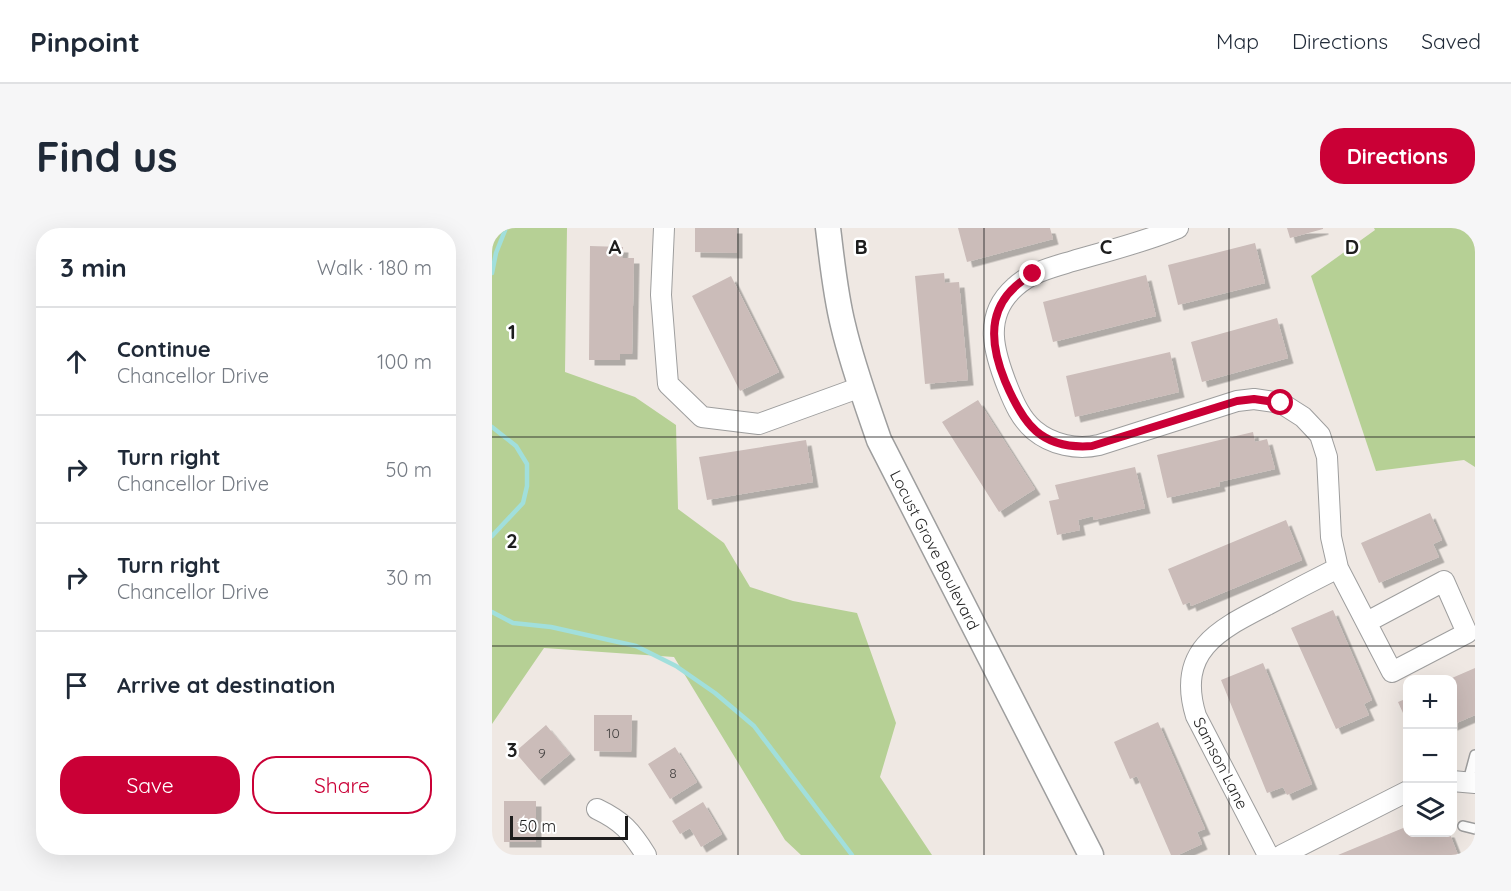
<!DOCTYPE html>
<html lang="en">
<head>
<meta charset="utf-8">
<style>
  :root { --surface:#fff; --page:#f6f6f7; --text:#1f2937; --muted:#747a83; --line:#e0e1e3; --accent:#ca0036 }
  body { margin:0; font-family:Quicksand,sans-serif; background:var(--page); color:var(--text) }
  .controls { position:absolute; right:18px; bottom:18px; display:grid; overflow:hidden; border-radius:12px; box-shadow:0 6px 24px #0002 }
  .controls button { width:54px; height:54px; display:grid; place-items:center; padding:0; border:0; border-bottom:2px solid var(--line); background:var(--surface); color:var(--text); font:30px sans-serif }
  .scale { position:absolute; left:18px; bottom:15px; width:118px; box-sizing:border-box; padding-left:6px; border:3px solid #1d1d1d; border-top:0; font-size:16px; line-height:21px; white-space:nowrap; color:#1d1d1d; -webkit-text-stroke:4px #fff; paint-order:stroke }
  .stop { position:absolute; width:18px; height:18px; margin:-14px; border:4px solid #ca0036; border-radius:50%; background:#fff }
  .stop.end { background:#ca0036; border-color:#fff; box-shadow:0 2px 6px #0008 }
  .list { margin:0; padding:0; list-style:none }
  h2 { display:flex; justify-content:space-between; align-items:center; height:78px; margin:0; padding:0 24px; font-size:26px }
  h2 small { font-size:20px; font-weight:400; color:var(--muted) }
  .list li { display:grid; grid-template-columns:39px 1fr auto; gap:18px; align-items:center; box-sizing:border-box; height:108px; padding:0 24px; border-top:2px solid var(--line) }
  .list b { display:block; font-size:22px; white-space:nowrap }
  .list p { margin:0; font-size:20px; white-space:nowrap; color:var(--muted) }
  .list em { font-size:20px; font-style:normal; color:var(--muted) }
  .actions { display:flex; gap:12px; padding:18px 24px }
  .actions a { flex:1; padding:14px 0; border:2px solid var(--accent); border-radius:24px; text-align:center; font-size:21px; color:var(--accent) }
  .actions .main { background:var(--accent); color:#fff }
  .icon { flex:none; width:33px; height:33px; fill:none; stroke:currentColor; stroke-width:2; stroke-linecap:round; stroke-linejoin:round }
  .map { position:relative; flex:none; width:983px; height:627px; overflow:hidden; border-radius:24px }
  header { display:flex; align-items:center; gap:36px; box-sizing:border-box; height:84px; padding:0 30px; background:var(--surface); border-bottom:2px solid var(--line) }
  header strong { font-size:28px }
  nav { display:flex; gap:33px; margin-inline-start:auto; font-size:21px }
  .intro { display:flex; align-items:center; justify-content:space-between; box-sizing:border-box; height:144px; padding:0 36px }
  h1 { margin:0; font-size:42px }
  .button { padding:15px 27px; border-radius:24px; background:var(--accent); color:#fff; font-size:21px; font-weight:700 }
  main { display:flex; gap:36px; padding:0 36px }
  aside { flex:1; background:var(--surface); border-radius:24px; box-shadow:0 6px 24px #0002 }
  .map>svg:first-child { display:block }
  .forest { fill:#b6d095 }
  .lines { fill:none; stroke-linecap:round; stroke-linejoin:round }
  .stream { stroke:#a1dfdc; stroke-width:4.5 }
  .building { fill:#cbbcb9; filter:url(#shadow) }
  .service-casing { stroke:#9e9e9e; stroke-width:12 }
  .minor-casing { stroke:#9e9e9e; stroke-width:22 }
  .tertiary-casing { stroke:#9e9e9e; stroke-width:27 }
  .service { stroke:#fff; stroke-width:9 }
  .minor { stroke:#fff; stroke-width:20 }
  .tertiary { stroke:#fff; stroke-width:24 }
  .route { stroke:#ca0036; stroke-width:8 }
  .grid { fill:none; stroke:#1d1d1d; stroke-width:1.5; stroke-opacity:0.55 }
  .labels { text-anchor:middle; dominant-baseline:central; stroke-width:5; stroke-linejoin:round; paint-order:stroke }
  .number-label { font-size:14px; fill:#484544 }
  .street-label { font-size:16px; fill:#1d1d1d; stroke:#fff }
  .grid-label { font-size:20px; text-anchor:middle; font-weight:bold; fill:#1d1d1d; stroke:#fff; stroke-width:5; stroke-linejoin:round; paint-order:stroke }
</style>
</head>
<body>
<header>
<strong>Pinpoint</strong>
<nav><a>Map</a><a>Directions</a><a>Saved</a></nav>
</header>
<div class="intro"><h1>Find us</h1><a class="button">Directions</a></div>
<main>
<aside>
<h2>3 min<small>Walk · 180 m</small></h2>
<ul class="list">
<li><svg class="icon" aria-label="ahead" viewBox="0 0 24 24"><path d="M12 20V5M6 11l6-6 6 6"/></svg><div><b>Continue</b><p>Chancellor Drive</p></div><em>100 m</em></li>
<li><svg class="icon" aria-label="right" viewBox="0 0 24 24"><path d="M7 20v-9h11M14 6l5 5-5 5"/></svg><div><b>Turn right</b><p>Chancellor Drive</p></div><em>50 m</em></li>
<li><svg class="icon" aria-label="right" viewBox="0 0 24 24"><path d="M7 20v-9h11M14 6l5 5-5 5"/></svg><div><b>Turn right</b><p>Chancellor Drive</p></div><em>30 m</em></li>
<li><svg class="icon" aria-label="arrive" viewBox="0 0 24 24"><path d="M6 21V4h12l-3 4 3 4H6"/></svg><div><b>Arrive at destination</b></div></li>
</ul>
<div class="actions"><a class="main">Save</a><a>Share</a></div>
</aside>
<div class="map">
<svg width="983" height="627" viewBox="0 0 983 627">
  <defs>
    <filter id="shadow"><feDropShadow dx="5.5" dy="5.5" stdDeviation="0" flood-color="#0004"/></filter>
  </defs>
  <rect width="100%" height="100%" fill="#efe8e3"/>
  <path class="forest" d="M0,0H75L73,144L143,169L184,197L186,281L232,315L258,359L301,373L365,385L404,495L388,549L440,627H309L293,612L182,429L52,420L0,496Z
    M882,0H983V239L972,232L884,243L819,48L883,2Z"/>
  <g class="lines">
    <path class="stream" d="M0,45L4,25L14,0
      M0,199L24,218L35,236V258L31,275L0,308
      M0,384L21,395L59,399L144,418L184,438L223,465L262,498L360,627"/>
  </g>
  <path class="building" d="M203,0H245V25L203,24Z
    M466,0H558L561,11L475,34Z
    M795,0H831V1L798,10Z
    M763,15L773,55L686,77L676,37Z
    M98,18L131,19L130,30H142L140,126H128V132H97Z
    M452,45L453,55L467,54L476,152L433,156L423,48Z
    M654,47L664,88L561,114L551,74Z
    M239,48L287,144L248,163L200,68Z
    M785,90L796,130L710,154L699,114Z
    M678,124L687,164L583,189L574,148Z
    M486,172L543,261L507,284L450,194Z
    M761,204L763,214L775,211L783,241L727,254L728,258L675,270L665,227Z
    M314,212L321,254L215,272L207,229Z
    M643,239L653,280L602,292L601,288L586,292L588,302L565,307L557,273L567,271L563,257Z
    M938,285L950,312L941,316L947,329L887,355L869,315Z
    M794,292L810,332L699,378L698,374L691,377L676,341Z
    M841,382L880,472L872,476L877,487L844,501L799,400Z
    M771,435L820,556L795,567L791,559L775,565L729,452Z
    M983,440V487L960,497V450Z
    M916,470V496L906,474Z
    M102,487H140L139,524L102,523Z
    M666,494L713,601L705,604L710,616L686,627H679L645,548L638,551L622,514Z
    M54,497L78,526L47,552L23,524Z
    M183,519L205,554L178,571L156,536Z
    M12,573H44V614H12Z
    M211,574L230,606L209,619L198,600L188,606L180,593Z
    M916,598V604H957L966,627H846Z"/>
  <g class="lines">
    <defs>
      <path id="service" d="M976,553L983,527
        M971,598L983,601"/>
      <path id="minor" d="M172,0L169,67L176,156L210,189L267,196L369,159
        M686,0C652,14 616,23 581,33C561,39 539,44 523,59C490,88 502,125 516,160C522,175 529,191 542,202C560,217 585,222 607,217L745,173L762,171L789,175L811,189L828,207L835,229L839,309L846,340L900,444L975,405L952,353L875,394
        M960,553L983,555
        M105,581C130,593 139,603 154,627
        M776,627L704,488C684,423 726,402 775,377C799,364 822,352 846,340
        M790,627L916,563"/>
      <path id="tertiary" d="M336,0C340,32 343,65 351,97C360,136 374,174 387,212L599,627"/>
    </defs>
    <use href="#service" class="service-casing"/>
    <use href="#minor" class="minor-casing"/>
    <use href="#tertiary" class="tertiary-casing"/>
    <use href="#service" class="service"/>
    <use href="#minor" class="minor"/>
    <use href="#tertiary" class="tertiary"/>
  </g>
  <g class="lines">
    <path class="route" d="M541,46C496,71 495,109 513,153C531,196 549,222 600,218L745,173L762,171L789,175"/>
  </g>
  <path class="grid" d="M246,0V627M492,0V627M737,0V627M0,209H983M0,418H983"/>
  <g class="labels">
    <g class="number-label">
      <text x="121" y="505">10</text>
      <text x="50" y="525">9</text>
      <text x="181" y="545">8</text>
    </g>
    <g class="street-label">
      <text transform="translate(443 322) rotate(63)">Locust Grove Boulevard</text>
      <text transform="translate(729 535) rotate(63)">Samson Lane</text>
    </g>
  </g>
  <g class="grid-label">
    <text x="123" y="26">A</text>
    <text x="369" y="26">B</text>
    <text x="614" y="26">C</text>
    <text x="860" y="26">D</text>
    <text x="20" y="111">1</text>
    <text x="20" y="320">2</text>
    <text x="20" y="529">3</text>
  </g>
</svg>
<div class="controls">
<button>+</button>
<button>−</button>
<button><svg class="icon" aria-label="layers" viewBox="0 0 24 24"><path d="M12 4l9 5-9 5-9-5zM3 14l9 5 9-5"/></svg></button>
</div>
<div class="scale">50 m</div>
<div class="stop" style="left:789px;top:175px"></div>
<div class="stop end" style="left:541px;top:46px"></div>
</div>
</main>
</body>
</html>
